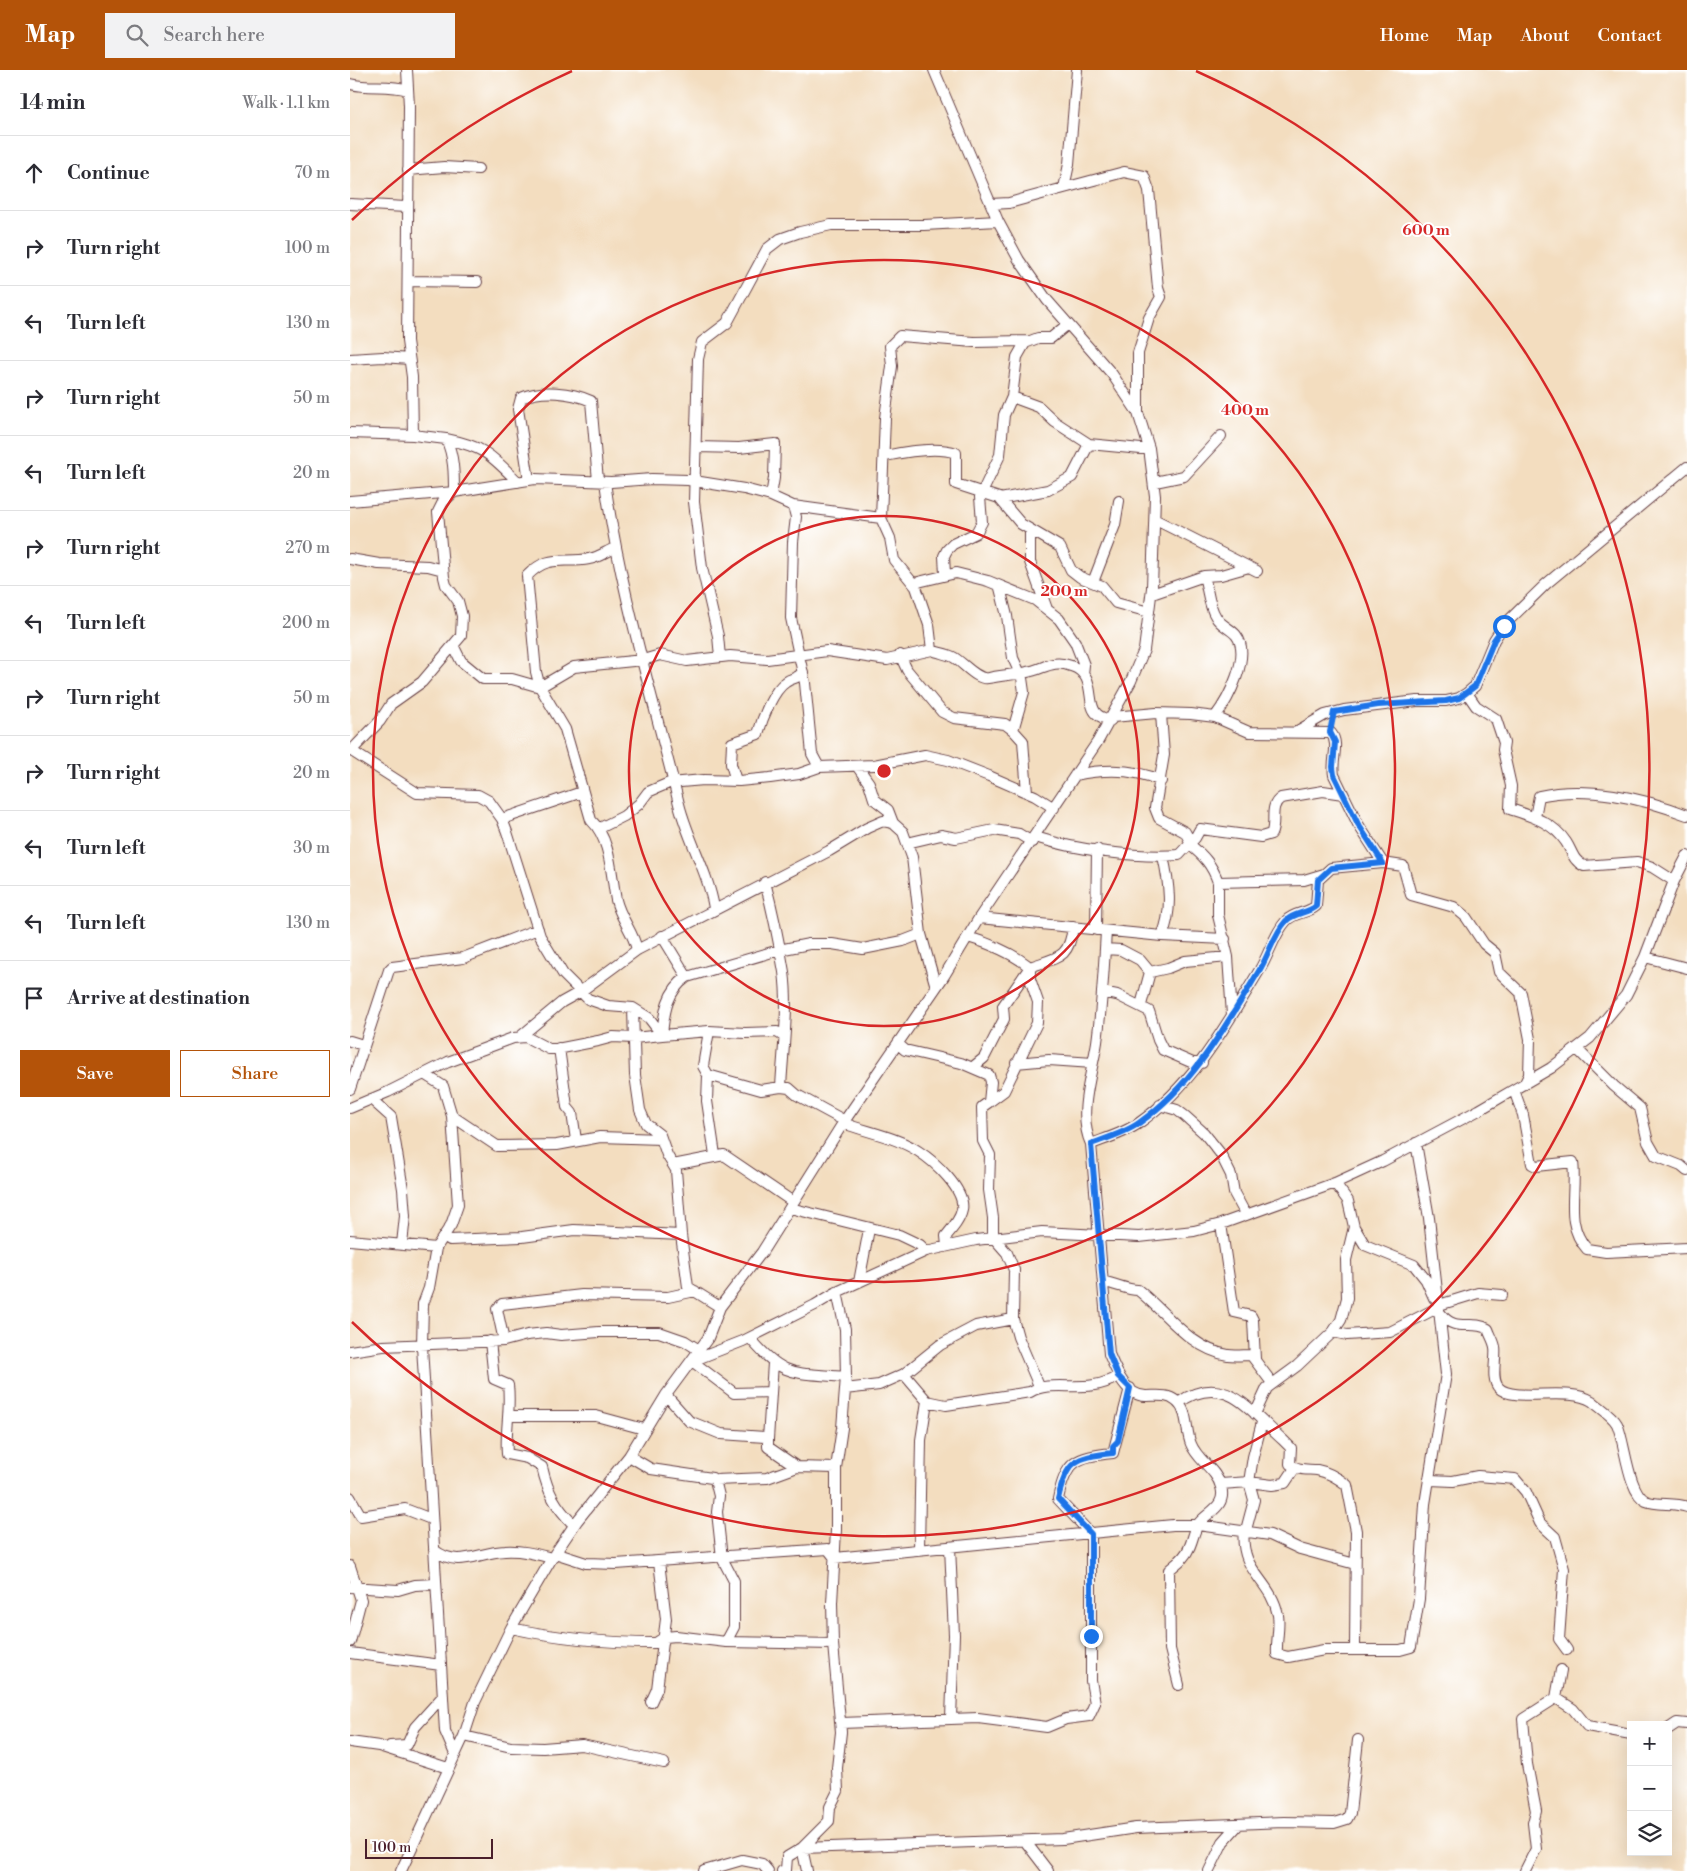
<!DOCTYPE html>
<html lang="en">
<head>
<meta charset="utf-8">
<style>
  :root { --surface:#fff; --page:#f2f2f3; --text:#2b2b33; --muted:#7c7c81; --line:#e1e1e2; --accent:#b45309 }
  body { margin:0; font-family:"Libre Bodoni",serif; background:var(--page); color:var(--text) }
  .controls { position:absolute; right:15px; bottom:15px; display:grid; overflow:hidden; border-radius:0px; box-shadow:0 5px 20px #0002 }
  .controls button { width:45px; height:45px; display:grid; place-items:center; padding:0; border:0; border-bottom:1px solid var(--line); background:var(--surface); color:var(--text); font:25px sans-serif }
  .scale { position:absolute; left:15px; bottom:12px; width:128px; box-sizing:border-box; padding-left:5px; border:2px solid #4a1f2b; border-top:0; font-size:14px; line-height:18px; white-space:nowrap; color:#4a1f2b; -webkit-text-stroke:4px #fff; paint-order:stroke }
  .stop { position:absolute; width:15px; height:15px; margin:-11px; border:4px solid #1a73e8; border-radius:50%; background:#fff }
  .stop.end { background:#1a73e8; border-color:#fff; box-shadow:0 1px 5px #0008 }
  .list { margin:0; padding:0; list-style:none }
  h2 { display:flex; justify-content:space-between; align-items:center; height:65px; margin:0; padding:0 20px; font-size:21px }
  h2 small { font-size:16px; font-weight:400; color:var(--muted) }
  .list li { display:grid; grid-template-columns:32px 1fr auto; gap:15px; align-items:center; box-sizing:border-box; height:75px; padding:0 20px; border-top:1px solid var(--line) }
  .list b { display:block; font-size:19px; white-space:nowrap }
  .list em { font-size:16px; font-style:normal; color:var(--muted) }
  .actions { display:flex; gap:10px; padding:15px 20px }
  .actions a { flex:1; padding:11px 0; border:1px solid var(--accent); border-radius:0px; text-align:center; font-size:18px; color:var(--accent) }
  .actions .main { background:var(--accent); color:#fff }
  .icon { flex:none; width:28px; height:28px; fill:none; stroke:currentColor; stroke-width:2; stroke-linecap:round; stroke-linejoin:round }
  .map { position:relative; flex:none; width:1337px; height:1801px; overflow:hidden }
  header { display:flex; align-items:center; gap:30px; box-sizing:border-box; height:70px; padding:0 25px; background:var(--accent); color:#fff }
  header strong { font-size:24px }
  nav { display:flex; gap:28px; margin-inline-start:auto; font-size:18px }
  .search { width:350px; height:45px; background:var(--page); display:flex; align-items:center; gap:12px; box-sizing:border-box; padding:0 18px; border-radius:0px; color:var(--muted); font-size:19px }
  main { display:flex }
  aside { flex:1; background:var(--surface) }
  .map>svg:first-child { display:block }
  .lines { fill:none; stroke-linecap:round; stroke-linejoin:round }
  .minor-casing { stroke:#633c41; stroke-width:12 }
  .minor { stroke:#fff; stroke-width:10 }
  .route { stroke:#1a73e8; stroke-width:6 }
  .ring { fill:none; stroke:#d62828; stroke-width:2.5 }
  .centre { fill:#d62828; stroke:#fff; stroke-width:2.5 }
  .ring-label { font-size:15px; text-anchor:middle; font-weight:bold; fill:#d62828; stroke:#fff; stroke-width:4; stroke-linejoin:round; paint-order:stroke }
</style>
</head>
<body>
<header>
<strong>Map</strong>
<div class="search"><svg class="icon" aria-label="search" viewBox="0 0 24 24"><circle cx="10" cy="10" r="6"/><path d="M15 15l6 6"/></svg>Search here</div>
<nav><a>Home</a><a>Map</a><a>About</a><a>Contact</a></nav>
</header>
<main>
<aside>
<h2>14 min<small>Walk · 1.1 km</small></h2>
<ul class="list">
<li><svg class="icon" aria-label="ahead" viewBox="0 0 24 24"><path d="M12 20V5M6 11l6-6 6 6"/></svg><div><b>Continue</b></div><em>70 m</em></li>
<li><svg class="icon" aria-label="right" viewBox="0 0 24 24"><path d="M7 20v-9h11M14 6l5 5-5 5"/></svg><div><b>Turn right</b></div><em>100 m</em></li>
<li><svg class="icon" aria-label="left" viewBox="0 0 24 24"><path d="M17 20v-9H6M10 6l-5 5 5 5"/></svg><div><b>Turn left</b></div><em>130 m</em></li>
<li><svg class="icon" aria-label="right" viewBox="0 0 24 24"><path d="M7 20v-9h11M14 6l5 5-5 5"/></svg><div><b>Turn right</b></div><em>50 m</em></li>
<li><svg class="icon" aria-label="left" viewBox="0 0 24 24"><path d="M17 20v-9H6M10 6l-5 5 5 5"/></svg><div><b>Turn left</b></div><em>20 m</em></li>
<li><svg class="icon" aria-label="right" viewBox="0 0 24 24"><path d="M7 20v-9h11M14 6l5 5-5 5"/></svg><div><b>Turn right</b></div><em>270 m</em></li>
<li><svg class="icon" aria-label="left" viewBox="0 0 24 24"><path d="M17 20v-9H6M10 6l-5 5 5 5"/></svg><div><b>Turn left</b></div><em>200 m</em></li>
<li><svg class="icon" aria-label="right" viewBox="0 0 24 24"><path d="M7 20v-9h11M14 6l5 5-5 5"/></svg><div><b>Turn right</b></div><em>50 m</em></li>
<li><svg class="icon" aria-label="right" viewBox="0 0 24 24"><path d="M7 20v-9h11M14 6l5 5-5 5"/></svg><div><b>Turn right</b></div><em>20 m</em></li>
<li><svg class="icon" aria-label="left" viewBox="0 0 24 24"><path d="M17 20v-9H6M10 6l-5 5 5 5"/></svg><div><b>Turn left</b></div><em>30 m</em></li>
<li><svg class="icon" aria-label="left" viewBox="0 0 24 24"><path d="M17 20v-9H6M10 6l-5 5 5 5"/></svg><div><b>Turn left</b></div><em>130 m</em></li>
<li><svg class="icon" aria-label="arrive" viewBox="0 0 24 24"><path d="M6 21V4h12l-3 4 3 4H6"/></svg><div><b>Arrive at destination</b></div></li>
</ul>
<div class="actions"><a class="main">Save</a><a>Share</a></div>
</aside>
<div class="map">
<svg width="1337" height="1801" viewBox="0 0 1337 1801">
  <rect width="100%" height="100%" fill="#fff"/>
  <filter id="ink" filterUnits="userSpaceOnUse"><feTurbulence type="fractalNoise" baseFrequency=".02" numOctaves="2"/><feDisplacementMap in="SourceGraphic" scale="10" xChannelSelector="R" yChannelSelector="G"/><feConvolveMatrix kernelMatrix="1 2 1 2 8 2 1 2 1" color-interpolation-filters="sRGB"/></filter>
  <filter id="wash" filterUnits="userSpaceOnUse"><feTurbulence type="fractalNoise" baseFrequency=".0096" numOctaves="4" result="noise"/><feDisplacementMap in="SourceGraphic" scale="20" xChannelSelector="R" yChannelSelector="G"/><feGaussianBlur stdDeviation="1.12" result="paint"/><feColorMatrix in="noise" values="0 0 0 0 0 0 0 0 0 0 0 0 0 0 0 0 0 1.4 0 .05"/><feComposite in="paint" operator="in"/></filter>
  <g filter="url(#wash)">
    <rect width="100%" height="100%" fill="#f3ddbf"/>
  </g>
  <g filter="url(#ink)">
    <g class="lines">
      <defs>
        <path id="minor" d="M57,0L59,36L57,271L62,307L63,365
          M0,14C20,19 38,14 58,20
          M58,100L94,97L128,99
          M714,118L774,102L794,106L799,120L808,218L811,227L799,248L788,283V342
          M0,134L56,137
          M641,134L659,133L714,118L719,94L727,0
          M59,211L127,212
          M680,271L624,272L550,266L540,276L542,296L535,348L531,448L540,468L544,490L566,517L579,555L582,580C589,583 597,584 603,587C613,592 627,611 639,608C652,605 664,605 677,602C694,599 702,589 721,596C748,604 735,634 747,644C750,647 756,649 761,650
          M0,289L33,287L59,289
          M662,327L689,337L705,352L739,374L791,379L799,378
          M0,363L63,365L96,369C104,386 104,404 104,422L93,432L88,442L94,507L96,515L108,531L112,546L111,566L72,612L41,634L30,651L2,680
          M96,369C135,377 141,385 168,412
          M347,377L389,378L425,374L424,408L421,426
          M535,386C554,382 588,376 606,383V414L649,428L671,454L710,477L721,500L730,507L752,516L766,533L799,542
          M179,410L168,339L171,328C192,319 221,322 241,331L248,411
          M255,412C270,521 303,627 329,734C338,770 358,802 364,838
          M805,412L834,406L871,366
          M650,429L698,420L722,407L739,374
          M0,431L104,422L185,409L261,412L302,409L338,410L394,419L421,426L443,436L446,447L443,472L441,548L455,613L462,684L469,697
          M443,436L531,448
          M806,450L907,501
          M680,460V492L697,539
          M265,478C257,481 248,488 239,489C213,494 199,483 177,506L186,602L190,617L224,597L293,590L310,585L337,591L380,586L417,589L477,581L537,590L582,580
          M0,489L29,494L78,496L93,500
          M595,504L594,486L597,480L603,474L626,463L632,452L630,427L650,385L654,345L662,327L667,287L675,273L688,268H701L718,254
          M854,506C858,519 858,535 866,547C870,555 880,558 886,565C902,585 878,630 865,647
          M743,512L765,455L769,431
          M564,513L606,503L638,511L685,530L709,549L725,572L734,595L733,604
          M650,518L657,546L663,588L672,608L674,622L663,660
          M802,524L854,506L871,505L899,497
          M104,577L111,591L133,609H162L190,617L215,659L241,750C261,769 261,805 266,830C270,848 284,863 287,880
          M550,585L557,600L592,642L604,648L655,654L663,660L673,671L677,722
          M370,587L368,566L352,498L344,432L348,289L352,272L377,253L417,179L430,169L450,162L481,155H574L648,151
          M1117,623L1126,636L1146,649L1154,673L1153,680L1161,716L1160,739C1181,746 1203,752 1216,772C1222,781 1223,791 1234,796L1287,792L1302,797L1324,811
          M811,644L814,685L805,738L809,748L835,762L841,773
          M763,647L806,643L841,644L865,647L899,662L981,663C990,674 981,691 984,705L1008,754L1033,793L1053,796L1061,825L1104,837L1116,847L1134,874L1145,883L1149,902L1171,923L1180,969L1179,1005L1175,1013
          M949,660L975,645L994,640L1067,631H1096L1109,628L1117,623L1125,616L1144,570L1153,556L1196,514L1337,397
          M0,680L67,723L128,725L139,731L152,749L157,762L190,866L213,904L238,929L258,936L283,938L299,948L312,965L359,961L353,996L358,1005L411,1020L431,1017L439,1018L447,1025L495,1051
          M507,696L519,713L524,729L538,740L543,753L553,762L562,787L571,864
          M725,705C754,699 784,698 811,711
          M386,711L381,694L382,673L408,664C412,649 423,620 436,612C443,607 446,610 453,602
          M1185,747L1189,726C1235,715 1293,728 1337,745
          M152,749L232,722
          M250,758L274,746L289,734L298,722L319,713L354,710L389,711L420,708L449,704L469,697L524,695L575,685L598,690L639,706L685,726L704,738
          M685,767C727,780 785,788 829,785L845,768L850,759L911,767L921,764C927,753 918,736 931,728L973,721L993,724
          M557,773L591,765L606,768L644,760L669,764L682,772
          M840,775C854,786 862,795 868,812
          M415,812C423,842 429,872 434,902C439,939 433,979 431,1017
          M629,848L812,866L875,869
          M746,860L747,779
          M312,866L337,907
          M812,866C823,841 819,813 813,786
          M618,867C641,874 661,882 680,897L653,936L654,949L634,988L623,997
          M755,879L771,880L790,890L800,902L791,935
          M1295,887L1337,898
          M800,902L818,898L835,891L878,887
          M752,922L767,925L799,941L808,970L813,980L843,993H852
          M283,938L285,1005L290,1040L296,1054L310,1065L317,1085L326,1100L331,1165L338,1217L370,1237
          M882,945L878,887L868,845V812L954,810L974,804
          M359,961L395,963L427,962L433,966
          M171,966L212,932L230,922L287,880L479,781L517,758L533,751L543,753
          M0,971L13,975
          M548,974L555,980L611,993L639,1005L641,1012L639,1032L632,1037L633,1071L640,1085L639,1120L643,1148V1167L657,1183L664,1200L663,1249L668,1267L689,1316
          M209,978L216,1029L217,1037L222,1043L226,1070
          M1227,979L1264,1016L1290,1038L1298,1072L1306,1086L1331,1096L1337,1101
          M666,993L699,990L743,993
          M74,1004L93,1016L102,1046L108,1135L101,1155L86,1178L79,1218L73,1234L72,1276L95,1661L105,1684
          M358,1005L357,1031L365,1085
          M0,1019L39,900L42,897L113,888L188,859
          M1164,1020L1173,1045L1182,1094L1186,1096L1223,1092C1227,1122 1214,1154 1237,1179L1256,1182L1337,1178
          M21,1029L41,1047L53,1119L55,1146L52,1174
          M639,1032L654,1021L687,953L688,932L680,909V897C708,887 719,889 723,857
          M810,1035L827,1040L835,1046L854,1063L870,1083L881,1105L884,1123L896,1145
          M0,1038L38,1022L98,992L163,968L176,967L199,979H207L248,971L263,967L284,968L312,965C314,942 317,921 337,907L429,880L459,874H482L513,879L553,871L571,864L586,917
          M102,1046L147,1076L207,1075L250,1067L311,1069
          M493,1053C517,1062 546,1067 568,1081C584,1091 616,1120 612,1140C610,1150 602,1159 596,1166L597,1176
          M741,1074C727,1044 742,1004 747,972C752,935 754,898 756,861
          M323,1095L374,1085L443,1132
          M985,1113L998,1131L1004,1157L1015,1175L1064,1195L1076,1210L1084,1228
          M440,1138L549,1165L570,1175L576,1181
          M871,1154L884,1242L901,1246L903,1250L905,1289
          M95,1167L100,1170L172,1167L224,1160L331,1165
          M0,1170L86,1178
          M509,1212L519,1159
          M754,1212C767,1214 776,1220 788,1220C816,1242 840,1279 878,1285C885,1286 894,1285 901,1285L922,1313
          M1089,1235L1128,1223L1152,1225
          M1090,1243C1106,1264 1121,1249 1138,1259C1140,1265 1144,1271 1145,1277C1147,1288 1140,1309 1149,1318C1164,1333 1219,1316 1242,1331C1249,1337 1263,1346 1267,1354C1275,1371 1278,1423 1296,1431C1308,1436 1324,1432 1337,1437
          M983,1262L997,1265L1040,1262L1087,1238
          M400,1268C435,1310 446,1302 496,1307
          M140,1271L144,1309L158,1315C161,1338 155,1361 157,1384L177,1388L192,1397C198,1423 205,1436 224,1455
          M154,1271L147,1239L152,1234L232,1225L318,1227L345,1221
          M0,1281L33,1276L154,1271L177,1265L196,1263L211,1265L249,1262H309L335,1271L349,1280
          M554,1304L577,1331L596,1335L680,1322C703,1308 738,1326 768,1306
          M495,1319L529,1315L554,1304L590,1275L626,1256L663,1249
          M421,1322L384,1323L342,1291L393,1271L465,1235L487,1222L576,1181L626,1170L692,1162L789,1167L844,1161L871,1154L985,1113L1033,1091L1129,1040L1201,998L1240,968L1276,925L1295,887L1324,811L1337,786
          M316,1325L339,1351L371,1364L415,1367L418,1369V1377L447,1397
          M828,1333C875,1300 900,1341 933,1370L941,1378L940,1394C948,1401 957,1399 967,1400C978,1402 988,1408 997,1415L1006,1461L1005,1579
          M905,1344L917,1318L947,1296L983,1262L991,1250L997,1228L996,1190L1004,1157
          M158,1346H246L294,1359
          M418,1369L423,1293
          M279,1386L301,1399L362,1408L365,1410L369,1426L367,1442L372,1488L384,1511V1557L376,1572
          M365,1410L417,1408L447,1397L486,1398
          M1080,1410L1103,1411L1128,1406L1165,1409L1176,1422L1190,1453L1205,1467L1214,1499L1209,1569L1217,1580
          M871,1414L899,1412L922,1415L935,1413L945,1398
          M0,1427L11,1446L55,1439L81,1449
          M894,1460C889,1502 921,1509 928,1545C930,1558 926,1571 927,1584L938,1587L974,1580H1050L1061,1577L1069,1529L1075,1434L1096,1304L1079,1148L1066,1073
          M896,1460L904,1430L899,1412L903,1387L912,1352
          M600,1477L604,1565L601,1648
          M84,1480C109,1499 127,1482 155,1481C172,1480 186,1484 202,1488
          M569,1480L571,1370L577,1331
          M205,1483L236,1493L266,1494L478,1479L485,1488L823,1455H848L920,1465L950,1479L1005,1494
          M0,1496L11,1530L0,1572
          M0,1517L48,1520L65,1515L86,1514
          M161,1558C211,1569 255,1573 306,1573L315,1567L326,1566L376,1572L483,1574
          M0,1583L91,1595
          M829,1615L820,1579L819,1500C827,1493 835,1488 839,1478C843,1470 844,1460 849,1453C858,1442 877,1436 871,1417C867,1400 847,1390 841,1374C835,1360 839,1341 826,1331C817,1324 808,1326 797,1326C776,1327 766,1301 759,1284L741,1074C757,1068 775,1063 789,1053C844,1014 875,957 909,901C919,885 924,864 936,851C944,842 957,844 966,836L968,810L981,798L1033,793
          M1206,1628L1223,1639L1237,1656L1281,1664
          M301,1632L307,1619L316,1549L309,1492
          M491,1653L628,1648L697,1657L716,1649L739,1646L745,1633L741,1611V1464L708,1429C716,1391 725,1387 763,1383L780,1318
          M1318,1659L1327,1653L1337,1654
          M114,1666L161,1677L193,1678L232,1675L314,1693
          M0,1672L29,1676L98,1698
          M40,1676L57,1675L65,1657L93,1626
          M675,1771L698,1801
          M452,1778L713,1769L786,1758L934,1752L984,1753L997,1749L1000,1743L1008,1670
          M452,1778L457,1801
          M51,1801L114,1666L125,1632L161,1558L202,1488L227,1451L279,1386L316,1325L358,1268L370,1237L412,1182L493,1053L594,906L629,848L748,671L781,611L794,580L802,518L805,426L799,378L788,343L762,304L697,230L669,190L648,151L584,0
          M354,1801L392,1790L412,1794L418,1801
          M432,1801L436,1800L437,1787L452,1778L479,1751L480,1737L488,1721L487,1698L491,1662L483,1574L482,1533L486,1460V1398L492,1358L496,1307L495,1259L487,1222
          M859,1801L873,1772L889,1754
          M1175,1801L1186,1779L1183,1753L1186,1741L1177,1694L1173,1649L1206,1628L1211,1600"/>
      </defs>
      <use href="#minor" class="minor-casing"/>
      <use href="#minor" class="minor"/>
    </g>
  </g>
  <g class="lines" filter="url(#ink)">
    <path class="route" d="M741,1566V1464L708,1429C717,1391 724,1387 763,1383V1376L768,1371L780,1318L768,1306L759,1284L741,1074C757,1068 775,1063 789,1053C844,1014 875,957 909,901C919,885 924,864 936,851C944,842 957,844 966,836L968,810L981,798L1033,793L1008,754L984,705L983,697L985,672L980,662L984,642L1028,635L1096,631L1109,628L1125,616L1144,570L1154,556"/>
  </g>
  <g class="ring">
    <circle cx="534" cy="701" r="255"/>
    <circle cx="534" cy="701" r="511"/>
    <path d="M2 150A766 766 0 0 1 222 1M846 1A766 766 0 1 1 2 1252"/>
  </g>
  <circle cx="534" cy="701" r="8" class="centre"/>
  <g class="ring-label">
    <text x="1076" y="165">600 m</text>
    <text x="895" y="345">400 m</text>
    <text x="714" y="526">200 m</text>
  </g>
</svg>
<div class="controls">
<button>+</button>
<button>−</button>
<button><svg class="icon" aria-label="layers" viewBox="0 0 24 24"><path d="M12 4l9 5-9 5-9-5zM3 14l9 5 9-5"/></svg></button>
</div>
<div class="scale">100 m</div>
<div class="stop" style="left:1154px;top:556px"></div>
<div class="stop end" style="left:741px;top:1566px"></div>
</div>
</main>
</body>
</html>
